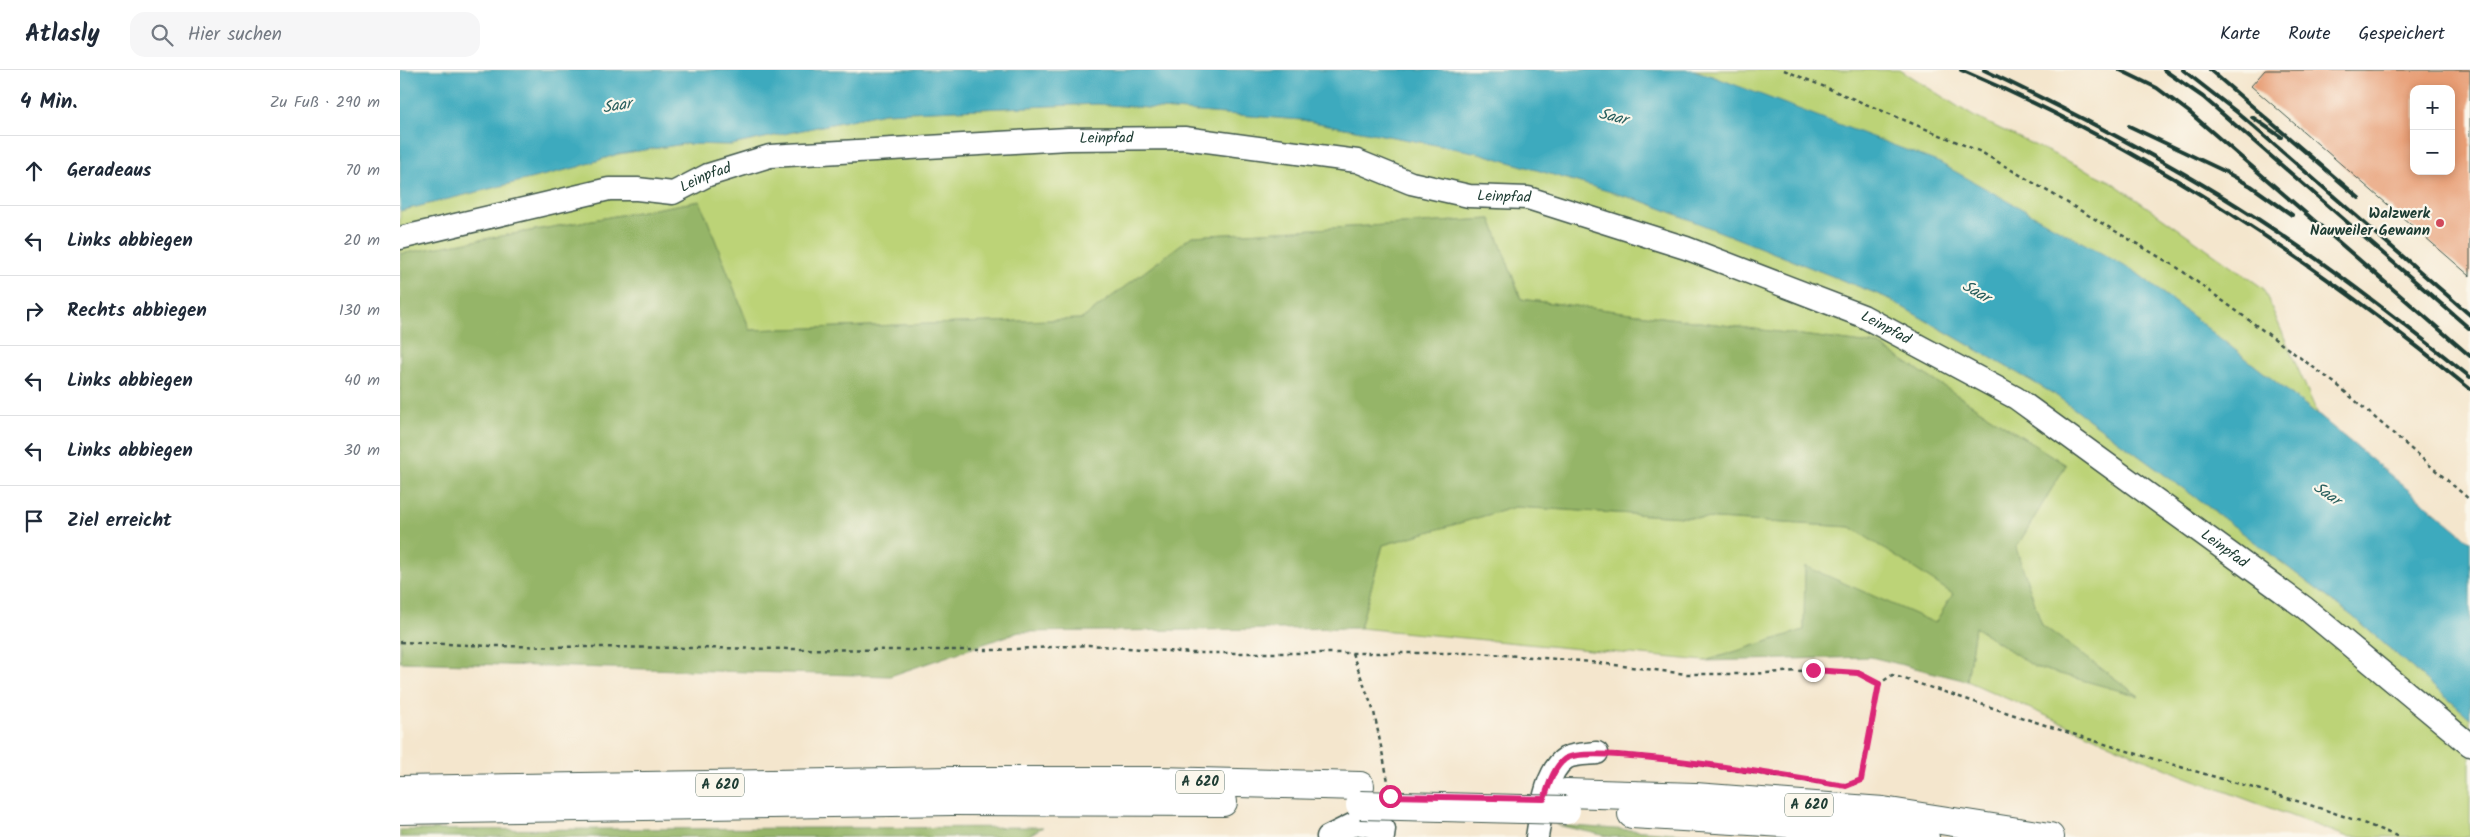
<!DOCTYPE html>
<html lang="de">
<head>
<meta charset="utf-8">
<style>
  :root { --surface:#fff; --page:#f6f6f7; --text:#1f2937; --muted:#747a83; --line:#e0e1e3 }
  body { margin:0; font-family:Kalam,sans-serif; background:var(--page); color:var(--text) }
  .controls { position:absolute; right:15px; top:15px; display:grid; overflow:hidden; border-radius:10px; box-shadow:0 2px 8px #0003 }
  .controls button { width:45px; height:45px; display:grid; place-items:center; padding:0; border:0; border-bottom:1px solid var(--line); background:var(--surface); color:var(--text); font:25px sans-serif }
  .stop { position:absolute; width:15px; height:15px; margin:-11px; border:4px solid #db2777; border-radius:50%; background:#fff }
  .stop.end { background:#db2777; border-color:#fff; box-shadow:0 1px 5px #0008 }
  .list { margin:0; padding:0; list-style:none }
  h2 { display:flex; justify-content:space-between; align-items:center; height:65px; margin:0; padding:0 20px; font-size:21px }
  h2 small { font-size:16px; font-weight:400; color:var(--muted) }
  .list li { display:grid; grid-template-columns:32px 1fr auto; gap:15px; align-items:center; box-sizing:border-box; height:70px; padding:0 20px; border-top:1px solid var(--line) }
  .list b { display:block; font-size:19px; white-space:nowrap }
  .list em { font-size:16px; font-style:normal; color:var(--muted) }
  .icon { flex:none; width:28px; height:28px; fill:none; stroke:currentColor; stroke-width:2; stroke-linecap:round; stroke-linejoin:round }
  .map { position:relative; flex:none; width:2070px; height:767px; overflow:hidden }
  header { display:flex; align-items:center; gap:30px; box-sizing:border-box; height:70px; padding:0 25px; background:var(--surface); border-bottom:1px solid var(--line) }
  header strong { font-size:24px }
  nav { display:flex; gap:28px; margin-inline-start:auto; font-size:18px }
  .search { width:350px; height:45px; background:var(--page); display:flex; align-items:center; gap:12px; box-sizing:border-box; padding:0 18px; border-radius:15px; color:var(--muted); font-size:19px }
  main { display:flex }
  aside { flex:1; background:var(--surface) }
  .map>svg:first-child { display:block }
  .green { fill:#bcd377; stroke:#6e8856 }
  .forest { fill:#95b568; stroke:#5a794e }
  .water { fill:#3eaabe; stroke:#2e7479 }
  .building { fill:#e79c73; fill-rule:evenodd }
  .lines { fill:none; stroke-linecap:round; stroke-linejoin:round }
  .minor-casing { stroke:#3f564b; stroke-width:25 }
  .highway-casing { stroke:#3f564b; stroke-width:30 }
  .path { stroke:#3f564b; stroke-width:2.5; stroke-dasharray:4 4; stroke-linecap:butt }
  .minor { stroke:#fff; stroke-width:22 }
  .highway { stroke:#fff; stroke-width:28 }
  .rail { stroke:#1f3d34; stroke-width:4 }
  .highway-bridge-casing { stroke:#3f564b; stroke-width:30; stroke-linecap:butt }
  .highway-bridge { stroke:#fff; stroke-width:28 }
  .route { stroke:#db2777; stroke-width:6 }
  .poi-dot { fill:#d1495b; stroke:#fbf7ec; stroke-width:2 }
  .labels { text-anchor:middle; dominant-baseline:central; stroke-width:4.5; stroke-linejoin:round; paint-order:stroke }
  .shield { fill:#fbf7ec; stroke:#61756b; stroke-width:1 }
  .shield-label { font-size:14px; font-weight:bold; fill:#1f3d34 }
  .street-label { font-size:15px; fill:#1f3d34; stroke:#fbf7ec }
  .poi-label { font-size:15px; font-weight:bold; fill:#1f3d34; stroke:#fbf7ec; text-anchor:end }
  .water-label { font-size:16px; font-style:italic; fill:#285e5d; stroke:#fbf7ec }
</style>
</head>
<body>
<header>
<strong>Atlasly</strong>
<div class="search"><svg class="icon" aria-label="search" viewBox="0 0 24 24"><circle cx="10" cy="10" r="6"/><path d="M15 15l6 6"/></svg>Hier suchen</div>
<nav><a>Karte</a><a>Route</a><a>Gespeichert</a></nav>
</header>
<main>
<aside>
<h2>4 Min.<small>Zu Fuß · 290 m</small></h2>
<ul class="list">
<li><svg class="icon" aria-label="ahead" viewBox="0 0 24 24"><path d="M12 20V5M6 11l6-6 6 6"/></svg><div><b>Geradeaus</b></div><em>70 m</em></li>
<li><svg class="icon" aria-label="left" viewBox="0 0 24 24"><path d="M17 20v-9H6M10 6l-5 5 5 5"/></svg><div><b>Links abbiegen</b></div><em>20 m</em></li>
<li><svg class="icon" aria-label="right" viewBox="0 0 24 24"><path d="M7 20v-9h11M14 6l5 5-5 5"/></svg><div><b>Rechts abbiegen</b></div><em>130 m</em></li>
<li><svg class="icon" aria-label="left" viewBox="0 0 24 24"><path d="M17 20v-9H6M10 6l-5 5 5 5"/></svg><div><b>Links abbiegen</b></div><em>40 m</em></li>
<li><svg class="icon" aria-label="left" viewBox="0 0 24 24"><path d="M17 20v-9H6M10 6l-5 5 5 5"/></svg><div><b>Links abbiegen</b></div><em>30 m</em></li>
<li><svg class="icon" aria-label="arrive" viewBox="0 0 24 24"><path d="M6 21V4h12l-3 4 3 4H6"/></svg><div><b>Ziel erreicht</b></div></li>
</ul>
</aside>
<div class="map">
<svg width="2070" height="767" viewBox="0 0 2070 767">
  <rect width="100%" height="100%" fill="#fbf7ec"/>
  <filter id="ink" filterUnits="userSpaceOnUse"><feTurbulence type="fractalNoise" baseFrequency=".02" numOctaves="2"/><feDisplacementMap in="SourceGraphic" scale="10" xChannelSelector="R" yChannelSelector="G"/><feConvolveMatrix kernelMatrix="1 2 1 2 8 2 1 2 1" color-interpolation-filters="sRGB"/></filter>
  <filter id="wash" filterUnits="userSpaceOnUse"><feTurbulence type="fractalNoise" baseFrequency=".0096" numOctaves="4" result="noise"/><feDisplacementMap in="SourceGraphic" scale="20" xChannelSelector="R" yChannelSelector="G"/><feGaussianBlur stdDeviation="1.12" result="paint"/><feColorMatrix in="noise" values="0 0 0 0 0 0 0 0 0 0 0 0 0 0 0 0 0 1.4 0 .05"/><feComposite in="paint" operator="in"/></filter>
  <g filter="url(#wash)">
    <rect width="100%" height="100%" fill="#f4e6cd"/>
    <path class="green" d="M1293,0H1500L1573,46L1710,111L1863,218L1918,345L1737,203L1312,6Z
      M697,34L902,50L1079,83L1245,132L1485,227L1654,324L1810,438L1952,546L2070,648V767H1948L1781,705L1567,611L1575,557L1635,597L1737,625L1642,555L1616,478L1666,395L1479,275L1121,229L1091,149L792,166L682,249L350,260L300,131L0,184V141L178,97L218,84L284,74L331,75L484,43Z
      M1115,437L1451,457L1553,524L1535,553L1405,497L1404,560L1305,591L960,558L983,475Z"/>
    <path class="forest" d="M300,131L350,260L682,249L792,166L1091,149L1121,229L1479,275L1666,395L1616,478L1642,555L1739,626L1635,597L1575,557L1567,611L1471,587L1305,591L1404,560L1405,496L1535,553L1553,524L1451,457L1115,437L983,475L960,558L619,562L490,606L0,592V184Z
      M1157,755L1334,767H1211Z
      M643,757L626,767H0V760Z"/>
    <path class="water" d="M0,0H1293L1312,6L1540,93L1737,203L1918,345L2070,471V648L1952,546L1810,438L1654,324L1485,227L1245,132L1079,83L902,50L697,34L484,43L331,75L284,74L218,84L178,97L0,141Z"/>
    <g id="blocks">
      <path class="building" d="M1865,0H2070V206L1851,16ZM2014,19H2051V101H2014Z"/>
    </g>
  </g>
  <g filter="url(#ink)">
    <use href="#blocks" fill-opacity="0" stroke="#3f564b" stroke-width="1"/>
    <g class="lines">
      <defs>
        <g id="minor">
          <path id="s1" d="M0,168L209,119H237L273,123L308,105L370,86L668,69L784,68L957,91L1011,113L1069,126L1128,128L1286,178L1463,246L1616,328L1905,538L2070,675"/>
          <path d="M928,767L956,753L984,759L983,767"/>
          <path d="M1137,767C1141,745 1145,701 1166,688C1173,684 1188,684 1197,683"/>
        </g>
        <path id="highway" d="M0,720L553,711H759L960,716
          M1166,723L1295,727L1483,741L1650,767
          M0,740L552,731L823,732
          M1232,744L1384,753L1525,767"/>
      </defs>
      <use href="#minor" class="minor-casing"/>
      <use href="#highway" class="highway-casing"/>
      <path class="path" d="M1384,0L1581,82L1778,198L1936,314L2070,430
        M0,572L91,576L499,580H597L689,575L792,583H1079L1182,591L1287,604H1349L1413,600L1458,603L1479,614
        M952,583L974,642L989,716
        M1216,684L1247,687L1435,715
        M1446,716L1461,710L1479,614L1492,605C1579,633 1666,663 1754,689C1836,714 1919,734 1999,767"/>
      <use href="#minor" class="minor"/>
      <use href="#highway" class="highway"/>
      <path class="rail" d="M1561,0C1747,79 1914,191 2070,319
        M1584,0C1691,51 1797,106 1895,174C1955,215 2013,261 2070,307
        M1720,0L1757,18L1789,42L2070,286
        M1764,0L1803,27L2070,259
        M1783,0L1838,43L2070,245
        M1810,0L1959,128
        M1852,47L1881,67
        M1729,56L1822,100L1851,116L1892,145"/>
      <defs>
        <path id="highway-bridge" d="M960,735L1166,740"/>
      </defs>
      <use href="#highway-bridge" class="highway-bridge-casing"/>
      <use href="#highway-bridge" class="highway-bridge"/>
    </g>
  </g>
  <g class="lines" filter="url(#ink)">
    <path class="route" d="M990,726L1144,729C1149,715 1153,698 1165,689C1189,671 1405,710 1446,716L1461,710L1479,614L1458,603L1413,600"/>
  </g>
  <circle class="poi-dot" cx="2040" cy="153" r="5"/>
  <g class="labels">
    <g class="shield">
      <rect x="776" y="700.5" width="48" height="23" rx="4"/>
      <rect x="296" y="703.5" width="48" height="23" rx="4"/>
      <rect x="1385" y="723.5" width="48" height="23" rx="4"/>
    </g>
    <g class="shield-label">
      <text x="800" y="712">A 620</text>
      <text x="320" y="715">A 620</text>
      <text x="1409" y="735">A 620</text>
    </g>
    <g class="street-label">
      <text stroke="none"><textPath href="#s1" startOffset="720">Leinpfad</textPath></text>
      <text stroke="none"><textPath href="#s1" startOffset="315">Leinpfad</textPath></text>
      <text stroke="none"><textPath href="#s1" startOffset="1125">Leinpfad</textPath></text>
      <text stroke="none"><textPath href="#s1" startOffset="1530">Leinpfad</textPath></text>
      <text stroke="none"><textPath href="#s1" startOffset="1935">Leinpfad</textPath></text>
    </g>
    <g class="poi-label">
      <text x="2030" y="144">Walzwerk<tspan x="2030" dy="17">Nauweiler Gewann</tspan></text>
    </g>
    <g class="water-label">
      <text transform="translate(217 36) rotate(-9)">Saar</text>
      <text transform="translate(1213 47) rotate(14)">Saar</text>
      <text transform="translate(1576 222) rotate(30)">Saar</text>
      <text transform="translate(1927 424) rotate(35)">Saar</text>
    </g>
  </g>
</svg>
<div class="controls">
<button>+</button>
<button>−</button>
</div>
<div class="stop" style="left:990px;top:726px"></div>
<div class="stop end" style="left:1413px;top:600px"></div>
</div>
</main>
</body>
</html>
